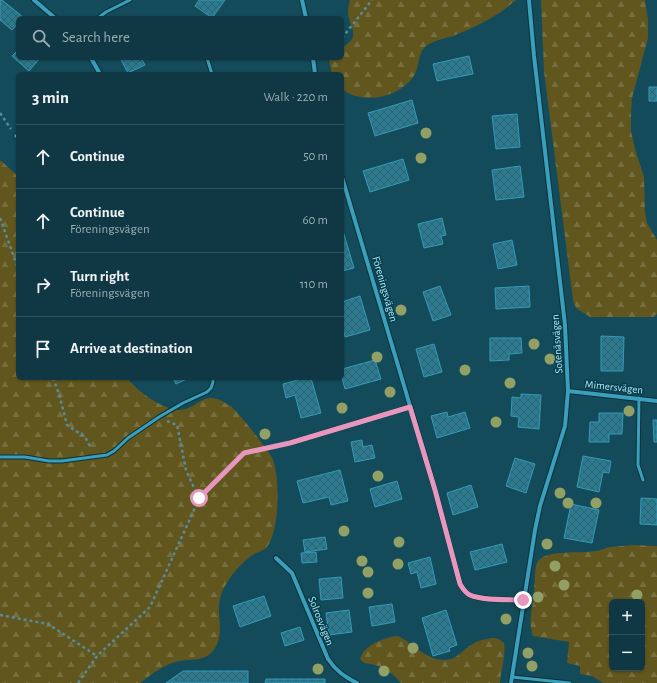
<!DOCTYPE html>
<html lang="en">
<head>
<meta charset="utf-8">
<style>
  :root { --surface:#0f3844; --page:#1d434f; --text:#f1f3f6; --muted:#9bacb2; --line:#2f525d }
  body { margin:0; font-family:"Alegreya Sans",sans-serif; background:var(--page); color:var(--text) }
  .controls { position:absolute; right:12px; bottom:12px; display:grid; overflow:hidden; border-radius:6px; box-shadow:0 1px 3px #0004 }
  .controls button { width:36px; height:36px; display:grid; place-items:center; padding:0; border:0; border-bottom:1px solid var(--line); background:var(--surface); color:var(--text); font:20px sans-serif }
  .stop { position:absolute; width:12px; height:12px; margin:-9px; border:3px solid #e797bd; border-radius:50%; background:#fff }
  .stop.end { background:#e797bd; border-color:#fff; box-shadow:0 1px 4px #0008 }
  .list { margin:0; padding:0; list-style:none }
  h2 { display:flex; justify-content:space-between; align-items:center; height:52px; margin:0; padding:0 16px; font-size:17px }
  h2 small { font-size:13px; font-weight:400; color:var(--muted) }
  .list li { display:grid; grid-template-columns:26px 1fr auto; gap:12px; align-items:center; box-sizing:border-box; height:64px; padding:0 16px; border-top:1px solid var(--line) }
  .list b { display:block; font-size:15px; white-space:nowrap }
  .list p { margin:0; font-size:13px; white-space:nowrap; color:var(--muted) }
  .list em { font-size:13px; font-style:normal; color:var(--muted) }
  .icon { flex:none; width:22px; height:22px; fill:none; stroke:currentColor; stroke-width:2; stroke-linecap:round; stroke-linejoin:round }
  .map { position:relative; flex:none; width:657px; height:683px; overflow:hidden }
  .search { position:absolute; background:var(--surface); box-shadow:0 1px 3px #0004; left:16px; top:16px; width:328px; height:44px; display:flex; align-items:center; gap:10px; box-sizing:border-box; padding:0 14px; border-radius:6px; color:var(--muted); font-size:15px }
  .panel { position:absolute; background:var(--surface); box-shadow:0 1px 3px #0004; left:16px; top:72px; width:328px; height:308px; border-radius:6px }
  .map>svg:first-child { display:block }
  .forest { fill:url(#forest-firs); fill-rule:evenodd }
  .building { fill:url(#building-cross-hatch); stroke:#329bb8 }
  .lines { fill:none; stroke-linecap:round; stroke-linejoin:round }
  .lane-casing { stroke:#0f2f38; stroke-width:5 }
  .street-casing { stroke:#0f2f38; stroke-width:6 }
  .path { stroke:#598c9b; stroke-width:2.5; stroke-dasharray:3 3; stroke-linecap:butt }
  .lane { stroke:#38a0bc; stroke-width:3 }
  .street { stroke:#38a0bc; stroke-width:4 }
  .tree { fill:#92a065 }
  .route { stroke:#e797bd; stroke-width:5 }
  .labels { text-anchor:middle; dominant-baseline:central; stroke-width:3; stroke-linejoin:round; paint-order:stroke }
  .street-label { font-size:11px; fill:#b9e6f5; stroke:#04404f }
</style>
</head>
<body>
<div class="map">
<svg width="657" height="683" viewBox="0 0 657 683">
  <defs>
    <pattern id="forest-firs" width="22" height="20" patternUnits="userSpaceOnUse"><rect width="22" height="20" fill="#60561e"/><path d="M5 1l3.5 6h-7zM16 11l3.5 6h-7z" fill="#756e3f"/></pattern>
    <pattern id="building-cross-hatch" width="8" height="8" patternUnits="userSpaceOnUse"><rect width="8" height="8" fill="#2c7a8f"/><path d="M0 0l8 8M0 8l8-8" fill="none" stroke="#316270"/></pattern>
  </defs>
  <rect width="100%" height="100%" fill="#144b5a"/>
  <path class="forest" d="M350,0H516C499,15 477,27 455,35C446,39 431,40 424,48C418,55 419,66 415,74C402,97 363,106 342,89V74H332L331,70L329,59L342,58V48C362,35 350,30 348,13C348,8 349,4 350,0Z
    M541,0H645L648,20V38L632,98L631,112V131L635,149L644,177L645,212L647,223L657,240V314L653,317H590L576,308L573,300L544,71Z
    M0,160L18,176V378H127C137,391 163,410 180,410C195,410 203,391 222,401C225,403 230,405 232,407C240,415 270,451 273,460C280,479 280,532 266,548C263,551 256,552 253,555C240,563 226,581 221,595C214,614 228,635 211,653C204,661 189,659 179,661C164,664 152,674 140,683H0Z
    M634,545L657,546V683H603L592,676L580,674V666L567,663L569,642L533,636C528,623 532,607 534,594C535,585 534,567 538,561C547,549 581,554 595,551C600,551 605,548 610,547C618,546 626,546 634,545ZM612,602H642V668H612Z
    M398,636C413,643 426,660 444,660C456,661 463,649 473,644C477,641 482,640 487,639C495,637 498,638 504,643C506,657 501,669 500,683H401C390,670 382,665 364,663L360,659C361,656 363,652 365,650C373,642 387,637 398,636Z"/>
  <path class="building" d="M0,0H2L23,17L18,18V23L12,30L0,20Z
    M199,0H225L212,18L195,6Z
    M18,50V58H40L29,71L12,56Z
    M469,56L473,74L437,81L433,64Z
    M120,58H141L145,65L128,73Z
    M649,87H657V101H649Z
    M412,100L418,123L375,136L368,113Z
    M517,114L520,147L496,149L492,116Z
    M403,159L409,180L370,192L363,171Z
    M520,166L524,197L496,200L492,170Z
    M442,218L446,235L441,236L443,244L424,248L418,224Z
    M343,231L354,268L342,271V232Z
    M512,240L517,265L498,269L493,244Z
    M440,286L451,315L433,321L423,292Z
    M529,286L530,307L496,309L495,288Z
    M360,296L370,330L345,337L342,326V302Z
    M601,336L624,337L623,371H601Z
    M490,338H521L522,353L509,354V360L490,361Z
    M434,344L442,372L424,377L416,349Z
    M375,360L381,379L345,389L342,378V369Z
    M173,378H189L176,384Z
    M305,378H311L321,413L301,418L295,395L286,398L283,384Z
    M521,394L541,395L539,429L518,427L519,417L511,416L512,397L521,398Z
    M447,412L448,417L465,412L470,428L437,438L431,416Z
    M599,413H623L622,434H609V442H589L590,422H599Z
    M653,420H657V442H654Z
    M362,440L363,447L372,445L375,458L355,462L351,442Z
    M583,456L611,461L609,473L603,472L599,492L577,487Z
    M515,458L535,464L526,493L506,486Z
    M340,470L348,501L331,505L329,497L303,503L297,481Z
    M397,481L402,499L375,507L370,489Z
    M471,485L478,507L453,515L447,493Z
    M641,498L657,499V525L640,524Z
    M571,504L599,510L592,543L564,538Z
    M325,537L327,549L305,552L303,540Z
    M502,544L507,562L475,570L470,552Z
    M316,552L317,562L302,563L301,553Z
    M430,557L436,584L421,588L417,572L411,574L408,563Z
    M341,577L343,598L321,600L319,579Z
    M264,596L271,616L240,627L233,606Z
    M392,604L395,622L372,626L369,607Z
    M349,610L352,632L329,635L326,613Z
    M446,610L457,645L449,648L450,651L433,656L422,618Z
    M300,627L304,640L285,646L281,633Z
    M183,671H248V683H166Z
    M266,679H325V683H265Z"/>
  <g class="lines">
    <defs>
      <path id="lane" d="M98,18L106,12L130,0
        M207,58L212,74
        M639,398L638,465L643,480
        M0,457H25L49,461H62L107,455L114,451L128,438L159,417L183,403L207,392L211,388L213,382V378
        M512,677L570,683"/>
      <path id="street" d="M34,0L55,18
        M302,0L306,18
        M91,58L100,74
        M313,58L315,74
        M16,136H18
        M342,177L435,490L460,584C463,589 465,593 470,595C483,601 509,599 523,600
        M568,391L657,401
        M290,443L410,407
        M276,558L292,573L328,659C336,671 345,677 357,683
        M511,683L535,530L540,506L565,426L568,391L565,325L534,56L529,0"/>
    </defs>
    <use href="#lane" class="lane-casing"/>
    <use href="#street" class="street-casing"/>
    <path class="path" d="M342,38L372,0
      M0,113L11,129
      M0,218L18,268
      M53,378L59,394L67,425L85,437L91,448
      M167,421L177,425L186,470L199,499
      M0,615L48,624L97,656
      M78,683L97,656L150,607L199,499L244,453L282,445"/>
    <use href="#lane" class="lane"/>
    <use href="#street" class="street"/>
  </g>
  <g class="tree">
    <circle cx="426" cy="133" r="5.5"/>
    <circle cx="421" cy="158" r="5.5"/>
    <circle cx="401" cy="310" r="5.5"/>
    <circle cx="534" cy="344" r="5.5"/>
    <circle cx="377" cy="357" r="5.5"/>
    <circle cx="550" cy="359" r="5.5"/>
    <circle cx="465" cy="370" r="5.5"/>
    <circle cx="510" cy="383" r="5.5"/>
    <circle cx="390" cy="392" r="5.5"/>
    <circle cx="342" cy="408" r="5.5"/>
    <circle cx="629" cy="411" r="5.5"/>
    <circle cx="496" cy="422" r="5.5"/>
    <circle cx="265" cy="434" r="5.5"/>
    <circle cx="378" cy="476" r="5.5"/>
    <circle cx="560" cy="493" r="5.5"/>
    <circle cx="568" cy="503" r="5.5"/>
    <circle cx="596" cy="503" r="5.5"/>
    <circle cx="344" cy="531" r="5.5"/>
    <circle cx="399" cy="542" r="5.5"/>
    <circle cx="547" cy="544" r="5.5"/>
    <circle cx="362" cy="561" r="5.5"/>
    <circle cx="398" cy="564" r="5.5"/>
    <circle cx="555" cy="566" r="5.5"/>
    <circle cx="368" cy="572" r="5.5"/>
    <circle cx="564" cy="585" r="5.5"/>
    <circle cx="368" cy="593" r="5.5"/>
    <circle cx="637" cy="595" r="5.5"/>
    <circle cx="538" cy="597" r="5.5"/>
    <circle cx="506" cy="619" r="5.5"/>
    <circle cx="413" cy="648" r="5.5"/>
    <circle cx="528" cy="653" r="5.5"/>
    <circle cx="532" cy="666" r="5.5"/>
    <circle cx="318" cy="669" r="5.5"/>
    <circle cx="384" cy="671" r="5.5"/>
  </g>
  <g class="lines">
    <path class="route" d="M199,498L244,453L290,443L410,407L435,490L460,584C463,589 465,593 470,595C483,601 509,599 523,600"/>
  </g>
  <g class="labels">
    <g class="street-label">
      <text transform="translate(385 289) rotate(74)">Föreningsvägen</text>
      <text transform="translate(557 344) rotate(-94)">Sotenäsvägen</text>
      <text transform="translate(614 387) rotate(6)">Mimersvägen</text>
      <text transform="translate(321 621) rotate(68)">Solrosvägen</text>
    </g>
  </g>
</svg>
<div class="controls">
<button>+</button>
<button>−</button>
</div>
<div class="stop" style="left:199px;top:498px"></div>
<div class="stop end" style="left:523px;top:600px"></div>
<div class="search"><svg class="icon" aria-label="search" viewBox="0 0 24 24"><circle cx="10" cy="10" r="6"/><path d="M15 15l6 6"/></svg>Search here</div>
<section class="panel">
<h2>3 min<small>Walk · 220 m</small></h2>
<ul class="list">
<li><svg class="icon" aria-label="ahead" viewBox="0 0 24 24"><path d="M12 20V5M6 11l6-6 6 6"/></svg><div><b>Continue</b></div><em>50 m</em></li>
<li><svg class="icon" aria-label="ahead" viewBox="0 0 24 24"><path d="M12 20V5M6 11l6-6 6 6"/></svg><div><b>Continue</b><p>Föreningsvägen</p></div><em>60 m</em></li>
<li><svg class="icon" aria-label="right" viewBox="0 0 24 24"><path d="M7 20v-9h11M14 6l5 5-5 5"/></svg><div><b>Turn right</b><p>Föreningsvägen</p></div><em>110 m</em></li>
<li><svg class="icon" aria-label="arrive" viewBox="0 0 24 24"><path d="M6 21V4h12l-3 4 3 4H6"/></svg><div><b>Arrive at destination</b></div></li>
</ul>
</section>
</div>
</body>
</html>
